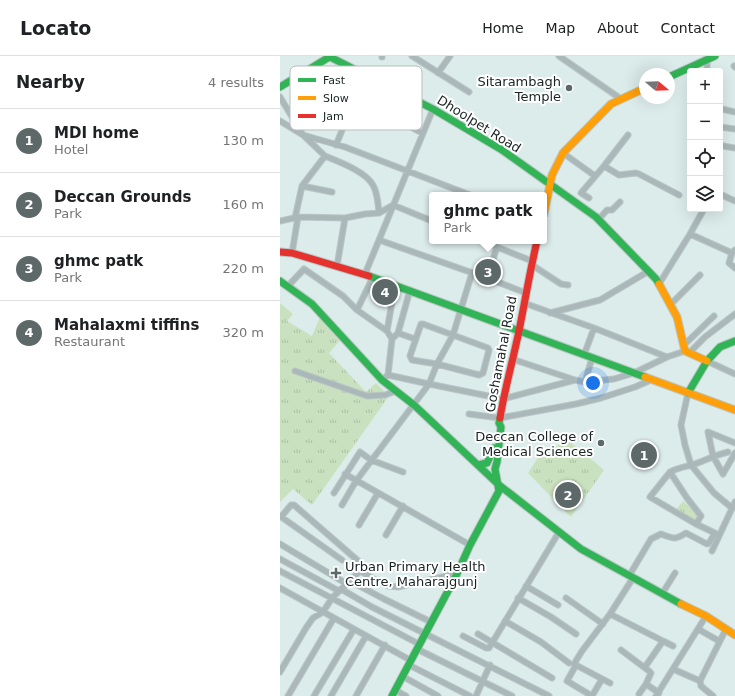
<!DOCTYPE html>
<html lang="en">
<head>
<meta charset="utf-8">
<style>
  :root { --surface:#fff; --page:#f2f2f2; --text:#202124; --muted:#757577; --line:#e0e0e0; --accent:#5d6968 }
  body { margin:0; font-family:"DejaVu Sans",sans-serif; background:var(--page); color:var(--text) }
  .controls { position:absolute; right:12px; top:12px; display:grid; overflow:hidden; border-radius:4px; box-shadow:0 4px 16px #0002 }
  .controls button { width:36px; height:36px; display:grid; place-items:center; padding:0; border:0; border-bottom:1px solid var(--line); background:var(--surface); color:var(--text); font:20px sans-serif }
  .compass { position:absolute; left:359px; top:12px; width:36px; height:36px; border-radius:50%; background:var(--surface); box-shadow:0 4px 16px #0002; rotate:109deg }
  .you { position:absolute; left:313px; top:327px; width:14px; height:14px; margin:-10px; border:3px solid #fff; border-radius:50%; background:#1a73e8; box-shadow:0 0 0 6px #1a73e833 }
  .badge { display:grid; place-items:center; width:26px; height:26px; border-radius:50%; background:var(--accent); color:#fff; font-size:13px; font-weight:700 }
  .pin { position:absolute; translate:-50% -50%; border:2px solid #fff; box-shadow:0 1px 4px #0006 }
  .popup { position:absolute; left:149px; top:136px; width:118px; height:52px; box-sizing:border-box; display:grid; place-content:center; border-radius:4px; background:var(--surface); filter:drop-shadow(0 1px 3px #0005); font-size:13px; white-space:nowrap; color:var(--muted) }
  .popup b { font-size:15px; color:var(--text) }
  .popup::after { content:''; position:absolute; left:50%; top:100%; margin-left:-8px; border:8px solid transparent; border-top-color:var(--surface) }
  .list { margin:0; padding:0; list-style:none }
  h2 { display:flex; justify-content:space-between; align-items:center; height:52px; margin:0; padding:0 16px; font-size:17px }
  h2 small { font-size:13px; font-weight:400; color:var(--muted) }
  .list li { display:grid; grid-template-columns:26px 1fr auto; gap:12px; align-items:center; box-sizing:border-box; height:64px; padding:0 16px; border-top:1px solid var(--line) }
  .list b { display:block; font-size:15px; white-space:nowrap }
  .list p { margin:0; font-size:13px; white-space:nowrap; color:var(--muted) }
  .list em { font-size:13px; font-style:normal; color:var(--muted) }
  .icon { flex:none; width:22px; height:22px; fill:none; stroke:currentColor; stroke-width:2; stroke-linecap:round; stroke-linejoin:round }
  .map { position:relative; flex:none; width:455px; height:640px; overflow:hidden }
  header { display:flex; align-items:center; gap:24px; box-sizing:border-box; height:56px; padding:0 20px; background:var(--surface); border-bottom:1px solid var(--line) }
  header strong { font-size:19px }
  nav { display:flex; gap:22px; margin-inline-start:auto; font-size:14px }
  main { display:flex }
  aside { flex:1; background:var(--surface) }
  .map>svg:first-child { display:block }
  .grass { fill:url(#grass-tufts) }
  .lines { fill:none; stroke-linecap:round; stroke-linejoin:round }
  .street-casing { stroke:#bac6c5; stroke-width:7 }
  .fast-casing { stroke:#bac6c5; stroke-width:9 }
  .slow-casing { stroke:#bac6c5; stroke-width:9 }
  .jam-casing { stroke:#bac6c5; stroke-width:9 }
  .street { stroke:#abb8ba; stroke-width:5 }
  .fast { stroke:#30b455; stroke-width:7 }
  .slow { stroke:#ff9f0a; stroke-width:7 }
  .jam { stroke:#e5322d; stroke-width:7 }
  .poi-dot { fill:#5d6968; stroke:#fff; stroke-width:1.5 }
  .labels { text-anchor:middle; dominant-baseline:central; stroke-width:4; stroke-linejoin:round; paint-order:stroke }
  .poi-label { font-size:13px; fill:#182322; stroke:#fff; text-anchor:end }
  .street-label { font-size:13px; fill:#182322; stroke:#fff }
  .key { fill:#fff; stroke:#babdbd; stroke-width:1 }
  .key-label { font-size:11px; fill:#182322 }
</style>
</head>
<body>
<header>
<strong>Locato</strong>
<nav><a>Home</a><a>Map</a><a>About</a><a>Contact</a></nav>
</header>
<main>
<aside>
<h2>Nearby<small>4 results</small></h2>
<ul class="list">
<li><span class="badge">1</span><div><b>MDI home</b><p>Hotel</p></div><em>130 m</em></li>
<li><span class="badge">2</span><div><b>Deccan Grounds</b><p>Park</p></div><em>160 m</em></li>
<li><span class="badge">3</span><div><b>ghmc patk</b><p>Park</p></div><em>220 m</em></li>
<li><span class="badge">4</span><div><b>Mahalaxmi tiffins</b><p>Restaurant</p></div><em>320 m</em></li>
</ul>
</aside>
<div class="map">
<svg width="455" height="640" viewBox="0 0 455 640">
  <defs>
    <pattern id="grass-tufts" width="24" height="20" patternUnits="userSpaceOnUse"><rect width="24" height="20" fill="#c9e1bf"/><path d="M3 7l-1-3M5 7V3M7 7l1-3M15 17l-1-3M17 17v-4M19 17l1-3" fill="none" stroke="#acc1a4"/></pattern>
  </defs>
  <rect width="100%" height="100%" fill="#dcecea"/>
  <path class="grass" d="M0,247L13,258L7,265L32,280L40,261L61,283L49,297L86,336L96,327L109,340L32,449L13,433L0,446Z
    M290,386L324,414L291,461L248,417L263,394Z
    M403,445L418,459L415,467L395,455Z"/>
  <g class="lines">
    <defs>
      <path id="street" d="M132,0L189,36
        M279,0L341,43
        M102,1V0
        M454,10L455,11
        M35,11L57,36L66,44L95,52L142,77
        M427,15V4
        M158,17L170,0
        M0,41L23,79L65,91L190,139
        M440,53H442L455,56
        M45,57L57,36
        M0,65L23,79L45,100
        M440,71L455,73
        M440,88L443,90L455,92
        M56,89L65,67L64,65L59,62L66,44
        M283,97L315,120
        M324,110L339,119L356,117L359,118L399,139
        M22,130L52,136
        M440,138L455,145
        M309,142L301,137L324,110L348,79
        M15,162L22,130L45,100C59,106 85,115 93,129C98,138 98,148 99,157
        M318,164L327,154H332L340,146
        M0,165L18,161L65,162L85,158L99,157L113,149L152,165
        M410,178L452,197
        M99,184L207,222L246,237
        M202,185L252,205
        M455,194L452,197L449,207L455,212
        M12,197L18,161
        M252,209L281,228L288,229
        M57,210L65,162
        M192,217L173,279L157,308L149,328L223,343L295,324L232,303
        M85,218L153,53
        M207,222L217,191
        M379,228L410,178L424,153
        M8,230L24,213L63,240L77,254L107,275L112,283L108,319
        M244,247L314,272L387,301
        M391,248L420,219
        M77,254L93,221
        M270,257L320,244L369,215
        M141,268H143L208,292L209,294L203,317L199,319L157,308L132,304L130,300Z
        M107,275L115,229
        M118,277L130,234
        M112,283L118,277L135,283
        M404,289L434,260
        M409,297L425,281L455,258
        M304,299L314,272
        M427,305L455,318
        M15,315L87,340L105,339L116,335
        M295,324L305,326L312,302
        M305,326L334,323L354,317L387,301L405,295
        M408,337L401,369L405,389L411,409L434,437L452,452
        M189,358L220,362L296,348L321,342L355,331L371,324
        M428,376L433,400L443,418
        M428,376L455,387
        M390,416C397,412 404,411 412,409C424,405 435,399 448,396
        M65,418L190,489
        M443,418L455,397
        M54,437L80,396L91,404L123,416
        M62,449L76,425L149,328L108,319L102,324
        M0,460L62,504
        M1,461L11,449H14L84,510L80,515
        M416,468L421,460L407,442L390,416L370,441L416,468L439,479
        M79,469L98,437
        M106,479L123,450
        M0,488L67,528
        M432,495L455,446
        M0,503L59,535
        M0,515L139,588
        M349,520L371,483L381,478C394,483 395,484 406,477L427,488L429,487L435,477
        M70,525L104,543L151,566
        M246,530L278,549
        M0,532L130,604
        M61,533L92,551L269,640
        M382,538L395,517
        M238,542L271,561L296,578
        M286,542L323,568
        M330,558L383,585L365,611
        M225,565L261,586L289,607
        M418,573L439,585
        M198,578L272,622
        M183,580L206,592H209L279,476
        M383,585L393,590
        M137,593L232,640
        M341,594L369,615L371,617L366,628L379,637
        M129,609L190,640
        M296,609L287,625L312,640
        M393,613L420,625
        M0,616L26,572L33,562L43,556L52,542L80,515L101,527L109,530L118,531L171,519L176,520
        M122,620L158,640
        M330,627L294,608L302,595L330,558L353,522
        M115,634L126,640
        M359,638L366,628
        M8,640L54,562
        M34,640L74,573
        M51,640L86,580
        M76,640L105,589
        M196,640L210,609
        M312,640L322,623
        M376,640L426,560
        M433,640L421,630L420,625L446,573"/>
      <path id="fast" d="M48,0L153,53L222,94L316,161L376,223L379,228
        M389,21L435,0
        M0,31L51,0
        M89,220L365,321
        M0,225L32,248L102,324L134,349L219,429L301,493L401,548
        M408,337L427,305L440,291L455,285
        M198,409L207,407L214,392
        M112,640L176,520L190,489L219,435L215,413L217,406L221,371L219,367L220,362"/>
      <path id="slow" d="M264,158L272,119L283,97L331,48L365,32
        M379,228L397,261L405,295L427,305
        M365,321L455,354
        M401,548L426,560L455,579"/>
      <path id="jam" d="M0,196L12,197L89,220
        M220,362C225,332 233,304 239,275C245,245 250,215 257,185"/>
    </defs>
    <use href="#street" class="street-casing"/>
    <use href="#fast" class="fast-casing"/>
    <use href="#slow" class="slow-casing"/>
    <use href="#jam" class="jam-casing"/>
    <use href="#street" class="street"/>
    <use href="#fast" class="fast"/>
    <use href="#slow" class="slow"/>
    <use href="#jam" class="jam"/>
  </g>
  <g class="poi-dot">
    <circle cx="289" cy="32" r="4"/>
    <circle cx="321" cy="387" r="4"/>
    <path d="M54 511h4v4h4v4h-4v4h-4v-4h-4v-4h4z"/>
  </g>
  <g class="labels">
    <g class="poi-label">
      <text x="281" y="25">Sitarambagh<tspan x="281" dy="15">Temple</tspan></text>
      <text x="313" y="380">Deccan College of<tspan x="313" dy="15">Medical Sciences</tspan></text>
      <text x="65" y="510" text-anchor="start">Urban Primary Health<tspan x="65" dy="15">Centre, Maharajgunj</tspan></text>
    </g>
    <g class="street-label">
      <text transform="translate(199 68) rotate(32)">Dhoolpet Road</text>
      <text transform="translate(221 298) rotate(-79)">Goshamahal Road</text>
    </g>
  </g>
  <rect x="10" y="10" width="132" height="64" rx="6" class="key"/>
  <rect x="18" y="22" width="18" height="4" fill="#30b455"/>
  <rect x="18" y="40" width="18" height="4" fill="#ff9f0a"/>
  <rect x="18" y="58" width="18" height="4" fill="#e5322d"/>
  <g class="key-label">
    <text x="43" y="28">Fast</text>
    <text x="43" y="46">Slow</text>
    <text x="43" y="64">Jam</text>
  </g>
</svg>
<div class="controls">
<button>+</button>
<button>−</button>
<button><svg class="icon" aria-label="locate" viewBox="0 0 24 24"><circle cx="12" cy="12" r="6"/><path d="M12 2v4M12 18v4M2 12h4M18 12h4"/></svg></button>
<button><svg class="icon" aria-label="layers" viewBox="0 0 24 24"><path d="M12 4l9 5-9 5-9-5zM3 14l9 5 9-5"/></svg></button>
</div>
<svg class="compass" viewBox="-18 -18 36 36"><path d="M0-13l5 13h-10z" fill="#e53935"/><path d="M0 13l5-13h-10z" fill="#757577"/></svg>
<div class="you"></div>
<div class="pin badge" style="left:364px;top:399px">1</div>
<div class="pin badge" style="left:288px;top:439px">2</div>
<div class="pin badge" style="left:208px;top:216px">3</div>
<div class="popup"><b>ghmc patk</b>Park</div>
<div class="pin badge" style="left:105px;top:236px">4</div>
</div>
</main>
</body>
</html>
